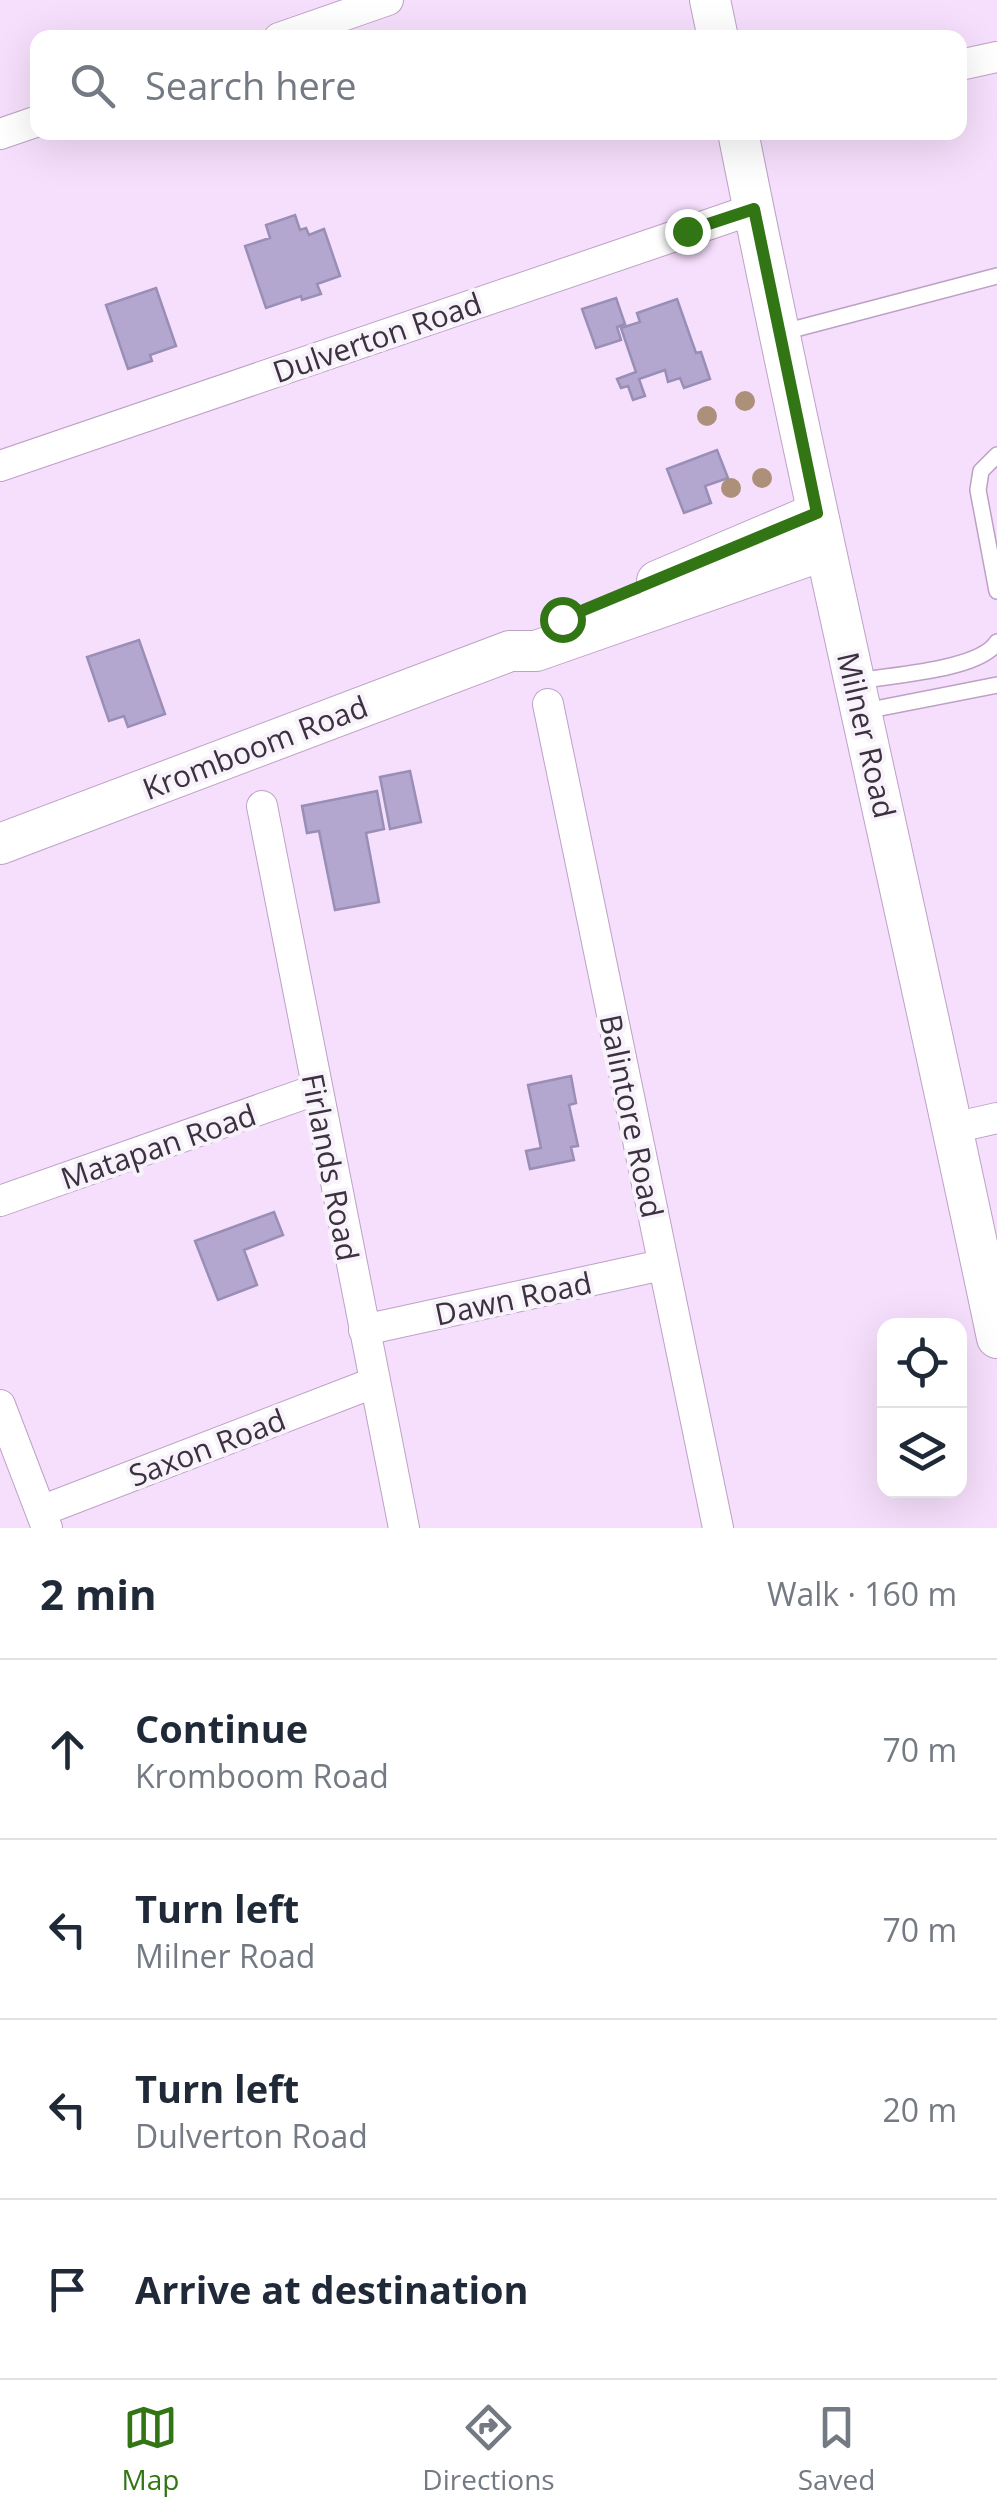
<!DOCTYPE html>
<html lang="en">
<head>
<meta charset="utf-8">
<style>
  :root { --surface:#fff; --page:#f2f2f3; --text:#1f2937; --muted:#747a83; --line:#e0e1e3; --accent:#327514 }
  body { margin:0; font-family:"Open Sans",sans-serif; background:var(--page); color:var(--text) }
  .controls { position:absolute; right:30px; bottom:30px; display:grid; overflow:hidden; border-radius:20px; box-shadow:0 10px 40px #0002 }
  .controls button { width:90px; height:90px; display:grid; place-items:center; padding:0; border:0; border-bottom:2px solid var(--line); background:var(--surface); color:var(--text); font:50px sans-serif }
  .stop { position:absolute; width:30px; height:30px; margin:-22px; border:8px solid #327514; border-radius:50%; background:#fff }
  .stop.end { background:#327514; border-color:#fff; box-shadow:0 2px 10px #0008 }
  .list { margin:0; padding:0; list-style:none }
  h2 { display:flex; justify-content:space-between; align-items:center; height:130px; margin:0; padding:0 40px; font-size:42px }
  h2 small { font-size:32px; font-weight:400; color:var(--muted) }
  .list li { display:grid; grid-template-columns:65px 1fr auto; gap:30px; align-items:center; box-sizing:border-box; height:180px; padding:0 40px; border-top:2px solid var(--line) }
  .list b { display:block; font-size:38px; white-space:nowrap }
  .list p { margin:0; font-size:32px; white-space:nowrap; color:var(--muted) }
  .list em { font-size:32px; font-style:normal; color:var(--muted) }
  .icon { flex:none; width:55px; height:55px; fill:none; stroke:currentColor; stroke-width:2; stroke-linecap:round; stroke-linejoin:round }
  .map { position:relative; flex:none; width:997px; height:1528px; overflow:hidden }
  .search { position:absolute; background:var(--surface); box-shadow:0 10px 40px #0002; left:30px; right:30px; top:30px; height:110px; display:flex; align-items:center; gap:25px; box-sizing:border-box; padding:0 35px; border-radius:20px; color:var(--muted); font-size:38px }
  .sheet { height:850px; background:var(--surface) }
  nav { display:flex; justify-content:space-around; align-items:center; box-sizing:border-box; height:140px; border-top:2px solid var(--line); background:var(--surface); font-size:28px; color:var(--muted) }
  nav a { display:grid; justify-items:center; gap:5px }
  nav .on { color:var(--accent) }
  .map>svg:first-child { display:block }
  .building { fill:#b3a7d0; stroke:#998eb5; stroke-width:2.5 }
  .lines { fill:none; stroke-linecap:round; stroke-linejoin:round }
  .lane-casing { stroke:#bda1c5; stroke-width:18 }
  .street-casing { stroke:#bda1c5; stroke-width:32 }
  .secondary-casing { stroke:#bda1c5; stroke-width:42 }
  .lane { stroke:#fff; stroke-width:15 }
  .street { stroke:#fff; stroke-width:30 }
  .secondary { stroke:#fff; stroke-width:40 }
  .tree { fill:#ad9079 }
  .route { stroke:#327514; stroke-width:12 }
  .labels { text-anchor:middle; dominant-baseline:central; stroke-width:8; stroke-linejoin:round; paint-order:stroke }
  .street-label { font-size:30px; fill:#3c3140; stroke:#f8f3fa }
</style>
</head>
<body>
<div class="map">
<svg width="997" height="1528" viewBox="0 0 997 1528">
  <rect width="100%" height="100%" fill="#f6dffc"/>
  <path class="building" d="M295,215L300,230L306,228L309,235L324,229L340,276L317,284L321,294L302,300L301,296L266,308L245,246L270,238L266,225Z
    M156,288L176,346L150,355L152,361L128,369L106,305Z
    M616,298L625,324L617,327L621,340L596,348L582,309Z
    M677,299L696,353L701,352L710,379L684,388L680,378L668,382L665,370L639,379L645,396L633,400L628,386L621,388L617,379L636,372L621,328L640,322L637,313Z
    M717,450L728,478L705,486L711,503L684,513L667,469Z
    M139,640L165,714L128,727L124,716L109,721L87,657Z
    M410,771L421,822L390,829L380,777Z
    M377,791L384,829L366,833L379,902L335,910L319,831L307,833L302,806Z
    M571,1076L576,1103L569,1105L578,1146L571,1147L574,1160L530,1169L526,1151L541,1148L528,1085Z
    M274,1212L283,1235L244,1250L257,1285L218,1300L195,1241Z"/>
  <g class="lines">
    <defs>
      <path id="lane" d="M780,333L997,276
        M997,455L981,471L978,490L997,591
        M858,681C891,675 980,670 997,642
        M865,711L997,685"/>
      <path id="street" d="M279,38L388,0
        M960,65L997,57
        M0,134L38,121
        M0,466L754,209
        M548,704L718,1528
        M262,806L404,1528
        M953,1128L997,1118
        M0,1201L315,1090
        M364,1330L662,1265
        M0,1405L47,1528
        M41,1511L373,1383"/>
      <path id="secondary" d="M710,0L718,38
        M738,132C819,536 913,936 997,1338
        M657,581L817,513
        M0,844L510,651H536L825,550"/>
    </defs>
    <use href="#lane" class="lane-casing"/>
    <use href="#street" class="street-casing"/>
    <use href="#secondary" class="secondary-casing"/>
    <use href="#lane" class="lane"/>
    <use href="#street" class="street"/>
    <use href="#secondary" class="secondary"/>
  </g>
  <g class="tree">
    <circle cx="745" cy="401" r="10"/>
    <circle cx="707" cy="416" r="10"/>
    <circle cx="762" cy="478" r="10"/>
    <circle cx="731" cy="488" r="10"/>
  </g>
  <g class="lines">
    <path class="route" d="M562,619L817,513L754,209L687,231"/>
  </g>
  <g class="labels">
    <g class="street-label">
      <text transform="translate(377 337) rotate(-19)">Dulverton Road</text>
      <text transform="translate(867 735) rotate(77)">Milner Road</text>
      <text transform="translate(255 747) rotate(-21)">Kromboom Road</text>
      <text transform="translate(632 1116) rotate(78)">Balintore Road</text>
      <text transform="translate(158 1146) rotate(-19)">Matapan Road</text>
      <text transform="translate(331 1167) rotate(79)">Firlands Road</text>
      <text transform="translate(513 1298) rotate(-12)">Dawn Road</text>
      <text transform="translate(207 1447) rotate(-21)">Saxon Road</text>
    </g>
  </g>
</svg>
<div class="controls">
<button><svg class="icon" aria-label="locate" viewBox="0 0 24 24"><circle cx="12" cy="12" r="6"/><path d="M12 2v4M12 18v4M2 12h4M18 12h4"/></svg></button>
<button><svg class="icon" aria-label="layers" viewBox="0 0 24 24"><path d="M12 4l9 5-9 5-9-5zM3 14l9 5 9-5"/></svg></button>
</div>
<div class="stop" style="left:562px;top:619px"></div>
<div class="stop end" style="left:687px;top:231px"></div>
<div class="search"><svg class="icon" aria-label="search" viewBox="0 0 24 24"><circle cx="10" cy="10" r="6"/><path d="M15 15l6 6"/></svg>Search here</div>
</div>
<section class="sheet">
<h2>2 min<small>Walk · 160 m</small></h2>
<ul class="list">
<li><svg class="icon" aria-label="ahead" viewBox="0 0 24 24"><path d="M12 20V5M6 11l6-6 6 6"/></svg><div><b>Continue</b><p>Kromboom Road</p></div><em>70 m</em></li>
<li><svg class="icon" aria-label="left" viewBox="0 0 24 24"><path d="M17 20v-9H6M10 6l-5 5 5 5"/></svg><div><b>Turn left</b><p>Milner Road</p></div><em>70 m</em></li>
<li><svg class="icon" aria-label="left" viewBox="0 0 24 24"><path d="M17 20v-9H6M10 6l-5 5 5 5"/></svg><div><b>Turn left</b><p>Dulverton Road</p></div><em>20 m</em></li>
<li><svg class="icon" aria-label="arrive" viewBox="0 0 24 24"><path d="M6 21V4h12l-3 4 3 4H6"/></svg><div><b>Arrive at destination</b></div></li>
</ul>
</section>
<nav>
<a class="on"><svg class="icon" aria-label="map" viewBox="0 0 24 24"><path d="M3 6l6-2 6 2 6-2v14l-6 2-6-2-6 2zM9 4v14M15 6v14"/></svg>Map</a>
<a><svg class="icon" aria-label="directions" viewBox="0 0 24 24"><path d="M12 3l9 9-9 9-9-9zM9 14v-3h6M13 9l2 2-2 2"/></svg>Directions</a>
<a><svg class="icon" aria-label="saved" viewBox="0 0 24 24"><path d="M7 4h10v16l-5-4-5 4z"/></svg>Saved</a>
</nav>
</body>
</html>
